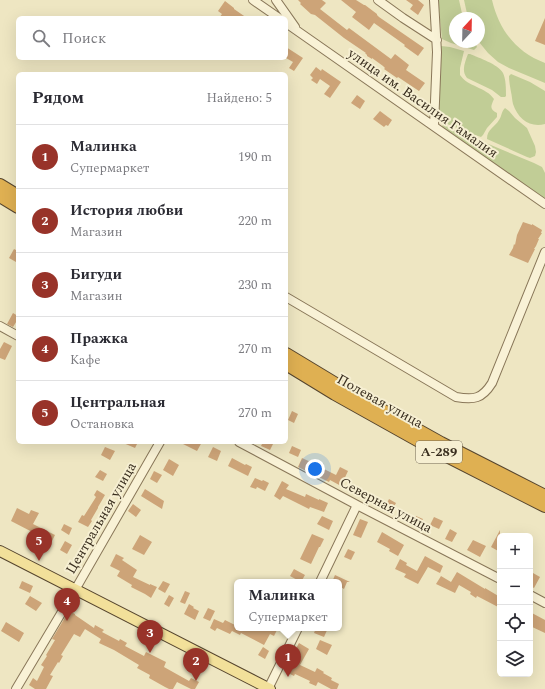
<!DOCTYPE html>
<html lang="ru">
<head>
<meta charset="utf-8">
<style>
  :root { --surface:#fff; --page:#f7f7f7; --text:#2b2b33; --muted:#7c7c81; --line:#e1e1e2; --accent:#983329 }
  body { margin:0; font-family:Spectral,serif; background:var(--page); color:var(--text) }
  .controls { position:absolute; right:12px; bottom:12px; display:grid; overflow:hidden; border-radius:6px; box-shadow:0 4px 16px #0002 }
  .controls button { width:36px; height:36px; display:grid; place-items:center; padding:0; border:0; border-bottom:1px solid var(--line); background:var(--surface); color:var(--text); font:20px sans-serif }
  .compass { position:absolute; left:449px; top:12px; width:36px; height:36px; border-radius:50%; background:var(--surface); box-shadow:0 4px 16px #0002; rotate:22deg }
  .you { position:absolute; left:315px; top:469px; width:14px; height:14px; margin:-10px; border:3px solid #fff; border-radius:50%; background:#1a73e8; box-shadow:0 0 0 6px #1a73e833 }
  .badge { display:grid; place-items:center; width:26px; height:26px; border-radius:50%; background:var(--accent); color:#fff; font-size:13px; font-weight:700 }
  .pin { position:absolute; translate:-50% -33px; filter:drop-shadow(0 1px 2px #0008) }
  .pin::after { content:''; position:absolute; top:21px; width:14px; height:12px; background:inherit; clip-path:polygon(0 0,100% 0,50% 100%) }
  .popup { position:absolute; left:234px; top:579px; width:108px; height:52px; box-sizing:border-box; display:grid; place-content:center; border-radius:6px; background:var(--surface); filter:drop-shadow(0 1px 3px #0005); font-size:13px; white-space:nowrap; color:var(--muted) }
  .popup b { font-size:15px; color:var(--text) }
  .popup::after { content:''; position:absolute; left:50%; top:100%; margin-left:-8px; border:8px solid transparent; border-top-color:var(--surface) }
  .list { margin:0; padding:0; list-style:none }
  h2 { display:flex; justify-content:space-between; align-items:center; height:52px; margin:0; padding:0 16px; font-size:17px }
  h2 small { font-size:13px; font-weight:400; color:var(--muted) }
  .list li { display:grid; grid-template-columns:26px 1fr auto; gap:12px; align-items:center; box-sizing:border-box; height:64px; padding:0 16px; border-top:1px solid var(--line) }
  .list b { display:block; font-size:15px; white-space:nowrap }
  .list p { margin:0; font-size:13px; white-space:nowrap; color:var(--muted) }
  .list em { font-size:13px; font-style:normal; color:var(--muted) }
  .icon { flex:none; width:22px; height:22px; fill:none; stroke:currentColor; stroke-width:2; stroke-linecap:round; stroke-linejoin:round }
  .map { position:relative; flex:none; width:545px; height:689px; overflow:hidden }
  .search { position:absolute; background:var(--surface); box-shadow:0 4px 16px #0002; left:16px; top:16px; width:272px; height:44px; display:flex; align-items:center; gap:10px; box-sizing:border-box; padding:0 14px; border-radius:6px; color:var(--muted); font-size:15px }
  .panel { position:absolute; background:var(--surface); box-shadow:0 4px 16px #0002; left:16px; top:72px; width:272px; height:372px; border-radius:6px }
  .map>svg:first-child { display:block }
  .green { fill:#c1cd96 }
  .building { fill:#cda478 }
  .lines { fill:none; stroke-linecap:round; stroke-linejoin:round }
  .minor-casing { stroke:#897759; stroke-width:10 }
  .major-casing { stroke:#56452e; stroke-width:12 }
  .highway-casing { stroke:#56452e; stroke-width:14 }
  .minor { stroke:#f9f2d6; stroke-width:8 }
  .major { stroke:#f2e09a; stroke-width:10 }
  .highway { stroke:#dfb052; stroke-width:12 }
  .labels { text-anchor:middle; dominant-baseline:central; stroke-width:4; stroke-linejoin:round; paint-order:stroke }
  .shield { fill:#f6efd2; stroke:#716754; stroke-width:1 }
  .shield-label { font-size:13px; font-weight:bold; fill:#382d1e }
  .street-label { font-size:14px; fill:#382d1e; stroke:#f6efd2 }
</style>
</head>
<body>
<div class="map">
<svg width="545" height="689" viewBox="0 0 545 689">
  <rect width="100%" height="100%" fill="#eee6c2"/>
  <path class="green" d="M438,0H459L463,18H455V42H475L477,47L474,50L451,43L442,39Z
    M464,0H492C499,30 516,52 545,63V83L509,68L498,62L488,53L479,42V18H468Z
    M441,46L450,47L464,51L460,68V75C468,87 486,87 494,99C491,106 489,109 497,113V117L487,128L483,135L481,137L478,136L442,122L440,119L439,116L440,50Z
    M468,54H470C479,58 498,64 503,73C506,79 506,89 506,96L505,97H501L492,90L467,78C461,71 465,62 468,54Z
    M511,74L530,82L545,91V124C530,128 518,119 513,104C512,100 512,96 511,92C510,86 509,81 509,76Z
    M505,108L509,111L515,118L527,128L535,146L536,152L535,156L530,158L527,157L487,139C487,129 495,127 499,120C502,116 501,112 505,108Z
    M443,125L534,163L542,167L545,173V200L441,127Z"/>
  <path class="building" d="M298,0H322L326,3L320,9L347,30L349,28L391,59L395,54L409,65L406,70L425,83L419,91L398,77L397,78L384,69L385,68L383,66L372,58V59L367,56V55L365,53H366L344,38L315,15L311,14L300,4L301,3Z
    M341,0H356L364,5H365L377,14V15L379,17L424,48L418,56L404,46L405,45L374,23L369,30L352,17L356,12Z
    M406,0H418L424,5L418,15L410,9L413,5Z
    M225,1L234,8V9L247,18H219L222,14L218,11Z
    M545,18V45L535,41Z
    M286,47L303,58L294,71L289,68L293,62L286,58Z
    M316,67L321,71L322,69L341,82L330,98L324,94L330,86L320,79L317,84L311,80L313,78L310,75Z
    M357,95L365,101L360,109L351,103Z
    M380,111L392,120L388,126L386,125L384,127L373,119Z
    M523,222L532,225V224L542,230L541,233H542L538,239H539L536,246L534,249H535L528,263L509,255L513,248L514,244L515,245L517,235Z
    M14,249L18,251V258L16,262L9,258Z
    M13,313L18,316V319L13,327L7,324Z
    M4,342L12,346L5,360L0,358V349Z
    M292,411L298,414L294,423L288,420Z
    M121,442H138L135,448Z
    M179,442H202L197,451Z
    M263,442H274L270,450L261,446Z
    M292,446L301,450L298,457L289,453Z
    M105,447L115,451L110,460L101,455Z
    M213,447L221,451L217,461L208,457Z
    M232,458L245,465L246,464L252,467L248,476L228,466Z
    M302,458L315,464L317,461L324,464L322,468L336,475L340,467L348,471L341,486L330,480L329,482L298,467Z
    M169,459L179,465L173,476L163,470Z
    M100,470L107,474L103,481L95,477Z
    M154,471L162,475L157,483L150,479Z
    M255,478L262,481L263,480L269,483L265,491L257,487L256,489L250,487Z
    M282,481L289,485L286,489L305,497L306,494L319,500V499L328,503L324,512L310,507L309,509L283,496L280,500L274,496Z
    M145,489L164,501L162,509L141,496Z
    M97,490L105,495L98,507V508L91,520L92,521L88,527L78,522L82,515L84,516L96,497L94,495Z
    M389,499L396,503L391,512L384,509Z
    M133,504L141,510L136,517L128,511Z
    M17,508L29,514L31,510L39,513L33,524L55,535L51,543L38,536V535L11,521Z
    M322,516L333,521L329,530L317,524Z
    M416,516L423,519L419,526L412,523Z
    M434,517L443,521L439,529L430,525Z
    M360,519L368,522L361,538L353,535Z
    M64,524L72,528L69,535L61,530Z
    M450,529L457,533L452,542L445,539Z
    M500,530V552L491,547Z
    M382,532L404,545L398,556L389,551L390,549L377,542Z
    M312,534L324,539L320,547H319L311,564L300,559Z
    M140,535L152,542L144,555L132,549Z
    M473,540L486,546L480,557L467,550Z
    M65,541L72,545L67,554L60,550Z
    M348,549L355,552L351,560L344,557Z
    M116,554L124,558L122,560L137,570L133,577L150,585V584L157,587L151,598L145,594L131,587L132,585L117,576L120,571L110,566Z
    M425,556L443,566L440,573L428,567L418,584L404,577L406,574L395,569L400,559L407,563L406,565L417,571Z
    M294,569L305,575L301,582L290,576Z
    M457,572L485,589V588L500,597V608L477,596L476,598L470,594L471,592L459,585L455,593L436,584L441,576L451,582Z
    M533,573L540,577L534,588L530,586V579Z
    M335,575L350,582H347L344,589L339,586V582H332Z
    M22,581L33,586L30,593L19,588Z
    M163,581L170,584L165,593L158,589Z
    M185,591L190,593L185,604L180,602Z
    M169,595L174,598L169,607L164,604Z
    M30,596L42,603L36,611L25,604Z
    M189,604L194,607L193,608L199,611L195,620L184,614Z
    M208,608L215,611L210,621L203,618Z
    M69,611L75,614V615L94,628L95,625L104,630L102,632L119,641L120,639L127,643L125,646L144,656L146,652L166,662L164,667L189,681L191,678L199,682L195,689H191L177,682L173,689H169L165,687L149,678L150,675L137,668L139,665L114,650L99,643L101,639L85,629L80,637L74,634L61,655L63,656L59,663L58,662L50,675L53,676L46,689H35L29,685L33,678L37,681L44,667L41,665L47,656L46,655L55,640L52,639Z
    M530,612L545,620V633L530,626Z
    M214,619L223,623L225,620L237,626V628H278L274,636L270,634L264,645L241,633L240,635L232,631L230,634L217,628L215,631L210,628Z
    M6,622L24,633L19,642L1,631Z
    M316,628H328L324,637L314,633Z
    M320,640L332,645L327,655L316,649Z
    M299,643L309,649L300,665L315,672L317,668L324,672L323,673L332,678L331,680L339,684L337,689H331L318,682L316,686L309,683L310,681L295,674L294,676L284,671Z
    M263,647L269,651L265,659L258,655Z"/>
  <g class="lines">
    <defs>
      <path id="minor" d="M253,0L279,18
        M276,0L295,27
        M378,0L403,18L437,40
        M286,23L545,204
        M434,126L437,52L434,0
        M286,297L456,397C474,400 482,399 492,383L545,252
        M0,326L18,336
        M239,442L357,505L500,579
        M320,582L357,505
        M530,595L545,603
        M16,689L75,590L160,442
        M268,689L298,628"/>
      <path id="major" d="M0,551L270,689"/>
      <path id="highway" d="M0,185L18,196
        M0,196L18,207
        M286,354L339,386L441,443L545,496
        M286,364L335,394L437,451L545,506"/>
    </defs>
    <use href="#minor" class="minor-casing"/>
    <use href="#major" class="major-casing"/>
    <use href="#highway" class="highway-casing"/>
    <use href="#minor" class="minor"/>
    <use href="#major" class="major"/>
    <use href="#highway" class="highway"/>
  </g>
  <g class="labels">
    <rect class="shield" x="416" y="441" width="46" height="22" rx="3"/>
    <g class="shield-label">
      <text x="439" y="452">А-289</text>
    </g>
    <g class="street-label">
      <text transform="translate(423 103) rotate(35)">улица им. Василия Гамалия</text>
      <text transform="translate(380 401) rotate(29)">Полевая улица</text>
      <text transform="translate(386 505) rotate(28)">Северная улица</text>
      <text transform="translate(101 518) rotate(-60)">Центральная улица</text>
    </g>
  </g>
</svg>
<div class="controls">
<button>+</button>
<button>−</button>
<button><svg class="icon" aria-label="locate" viewBox="0 0 24 24"><circle cx="12" cy="12" r="6"/><path d="M12 2v4M12 18v4M2 12h4M18 12h4"/></svg></button>
<button><svg class="icon" aria-label="layers" viewBox="0 0 24 24"><path d="M12 4l9 5-9 5-9-5zM3 14l9 5 9-5"/></svg></button>
</div>
<svg class="compass" viewBox="-18 -18 36 36"><path d="M0-13l5 13h-10z" fill="#e53935"/><path d="M0 13l5-13h-10z" fill="#7c7c81"/></svg>
<div class="you"></div>
<div class="pin badge" style="left:288px;top:677px">1</div>
<div class="popup"><b>Малинка</b>Супермаркет</div>
<div class="pin badge" style="left:196px;top:681px">2</div>
<div class="pin badge" style="left:150px;top:653px">3</div>
<div class="pin badge" style="left:67px;top:621px">4</div>
<div class="pin badge" style="left:39px;top:561px">5</div>
<div class="search"><svg class="icon" aria-label="search" viewBox="0 0 24 24"><circle cx="10" cy="10" r="6"/><path d="M15 15l6 6"/></svg>Поиск</div>
<section class="panel">
<h2>Рядом<small>Найдено: 5</small></h2>
<ul class="list">
<li><span class="badge">1</span><div><b>Малинка</b><p>Супермаркет</p></div><em>190 m</em></li>
<li><span class="badge">2</span><div><b>История любви</b><p>Магазин</p></div><em>220 m</em></li>
<li><span class="badge">3</span><div><b>Бигуди</b><p>Магазин</p></div><em>230 m</em></li>
<li><span class="badge">4</span><div><b>Пражка</b><p>Кафе</p></div><em>270 m</em></li>
<li><span class="badge">5</span><div><b>Центральная</b><p>Остановка</p></div><em>270 m</em></li>
</ul>
</section>
</div>
</body>
</html>
